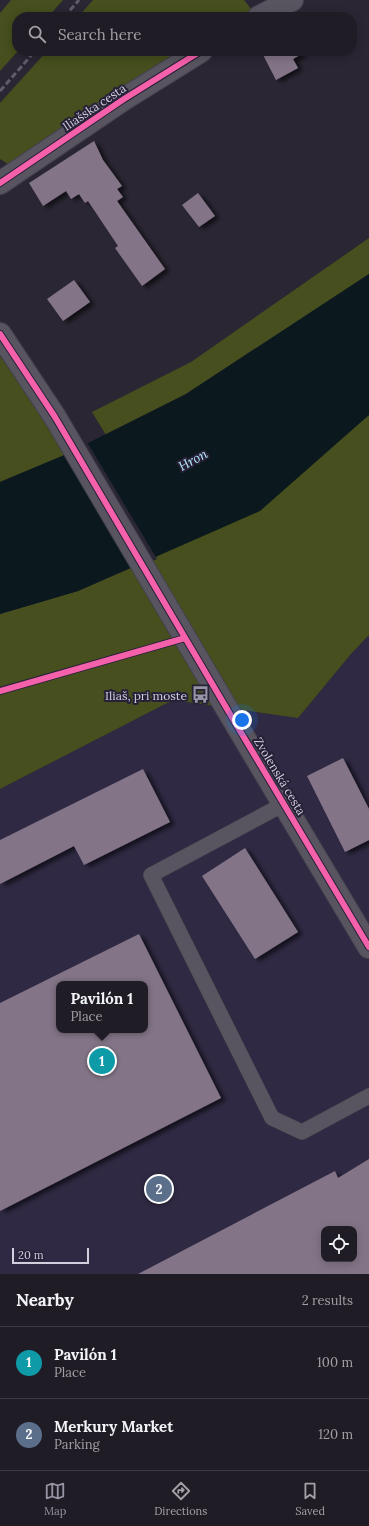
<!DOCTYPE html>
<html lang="en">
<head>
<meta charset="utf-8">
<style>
  :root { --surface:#201c26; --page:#28252e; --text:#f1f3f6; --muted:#a2a1a7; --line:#3d3a43; --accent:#9794a3 }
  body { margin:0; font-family:Lora,serif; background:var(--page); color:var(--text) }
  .controls { position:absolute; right:12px; bottom:12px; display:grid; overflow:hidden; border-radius:8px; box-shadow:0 2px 10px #0003 }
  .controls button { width:36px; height:36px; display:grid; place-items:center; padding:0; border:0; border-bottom:1px solid var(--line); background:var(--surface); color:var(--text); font:20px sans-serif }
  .scale { position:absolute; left:12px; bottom:10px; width:77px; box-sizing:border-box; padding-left:4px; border:2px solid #d2cfdf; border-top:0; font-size:11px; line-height:14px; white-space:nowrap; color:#d2cfdf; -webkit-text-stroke:3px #272138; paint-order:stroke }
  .you { position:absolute; left:242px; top:720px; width:14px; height:14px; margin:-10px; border:3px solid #fff; border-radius:50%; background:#1a73e8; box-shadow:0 0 0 6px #1a73e833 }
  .badge { display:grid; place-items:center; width:26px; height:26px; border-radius:50%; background:var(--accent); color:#fff; font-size:13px; font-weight:700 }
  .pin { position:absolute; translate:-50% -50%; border:2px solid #fff; box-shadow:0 1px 4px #0006 }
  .popup { position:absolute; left:56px; top:981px; width:92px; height:52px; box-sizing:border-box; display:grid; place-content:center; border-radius:8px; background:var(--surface); filter:drop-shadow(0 1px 3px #0005); font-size:13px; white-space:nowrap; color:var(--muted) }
  .popup b { font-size:15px; color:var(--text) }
  .popup::after { content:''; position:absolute; left:50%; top:100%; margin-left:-8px; border:8px solid transparent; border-top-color:var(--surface) }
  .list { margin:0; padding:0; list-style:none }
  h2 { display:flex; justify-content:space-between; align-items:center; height:52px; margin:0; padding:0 16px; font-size:17px }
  h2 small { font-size:13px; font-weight:400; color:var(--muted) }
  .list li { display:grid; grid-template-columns:26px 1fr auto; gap:12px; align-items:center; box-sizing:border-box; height:72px; padding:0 16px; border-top:1px solid var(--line) }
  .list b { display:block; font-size:15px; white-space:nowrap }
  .list p { margin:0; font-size:13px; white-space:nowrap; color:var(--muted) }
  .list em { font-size:13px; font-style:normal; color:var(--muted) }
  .icon { flex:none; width:22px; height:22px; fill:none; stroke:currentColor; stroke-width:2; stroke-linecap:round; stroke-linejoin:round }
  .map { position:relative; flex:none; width:369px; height:1274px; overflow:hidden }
  .search { position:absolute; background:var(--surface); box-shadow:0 2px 10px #0003; left:12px; right:12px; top:12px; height:44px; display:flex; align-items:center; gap:10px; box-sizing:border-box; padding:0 14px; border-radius:16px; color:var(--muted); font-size:15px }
  .sheet { height:196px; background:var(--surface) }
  nav { display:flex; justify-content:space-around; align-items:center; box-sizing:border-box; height:56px; border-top:1px solid var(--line); background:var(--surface); font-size:11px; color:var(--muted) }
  nav a { display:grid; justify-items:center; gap:2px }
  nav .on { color:var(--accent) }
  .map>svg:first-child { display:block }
  .built { fill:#2f2943; fill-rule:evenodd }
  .green { fill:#464f1d }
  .water { fill:#0b191f }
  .pier { fill:#2a2633 }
  .building { fill:#837487; fill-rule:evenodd; filter:url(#shadow) }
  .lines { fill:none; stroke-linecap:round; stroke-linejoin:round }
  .lane-casing { stroke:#45424d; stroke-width:16 }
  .street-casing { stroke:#45424d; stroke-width:24 }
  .lane { stroke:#585560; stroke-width:15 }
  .street { stroke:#585560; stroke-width:22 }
  .rail { stroke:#605d68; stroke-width:3; stroke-dasharray:6 3; stroke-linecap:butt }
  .cycleway-casing { stroke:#272138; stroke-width:8 }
  .cycleway { stroke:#f560ab; stroke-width:6 }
  .labels { text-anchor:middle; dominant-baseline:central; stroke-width:4; stroke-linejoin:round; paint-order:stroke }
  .street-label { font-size:12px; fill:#d2cfdf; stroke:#272138 }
  .poi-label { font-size:12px; fill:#d2cfdf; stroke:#272138; text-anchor:end }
  .water-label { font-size:13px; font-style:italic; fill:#b8eefe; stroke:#272138 }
</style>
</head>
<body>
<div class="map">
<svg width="369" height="1274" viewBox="0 0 369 1274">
  <defs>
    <filter id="shadow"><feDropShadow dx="4.5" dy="2.5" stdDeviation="2" flood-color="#0009"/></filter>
  </defs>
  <rect width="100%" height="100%" fill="#2a2633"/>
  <path class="built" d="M369,635V1274H0V789L173,700L298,718L351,654ZM59,984H145V1030H59ZM324,1229H354V1259H324Z"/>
  <path class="green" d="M11,0H63L48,17H17V51H18L0,71V13Z
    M93,0H244L252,10L239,17H78Z
    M47,51H182L93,106L8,164L0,159V103Z
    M369,238V274L186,394L106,435L92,412L191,362Z
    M0,356L46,422L65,455L0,482Z
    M369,415V635L351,654L298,718L173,700L0,789V614L78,591L156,557Z"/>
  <path class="water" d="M369,274V415L260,511L78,591L0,614V482L62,456L186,394Z"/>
  <path class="pier" d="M87,442L157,559L133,569L64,453Z"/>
  <path class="building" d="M261,51H301L302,54L293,59L298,68L276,80Z
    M94,141L103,160L122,186L117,189L123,197L117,201L165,269L142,286L115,248L118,246L88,201L85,203L79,194L71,199L66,191L43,206L29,183Z
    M198,193L215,216L199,227L182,205Z
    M74,280L90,302L63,321L47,299Z
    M343,758L369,809V840L345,852L307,776Z
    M143,769L170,822L84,865L74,846L0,884V840Z
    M245,848L298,932L255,959L202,876Z
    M139,934L221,1098L0,1211V1003ZM59,984H145V1030H59Z
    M369,1159V1274H138L335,1171L338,1178ZM324,1229H354V1259H324Z"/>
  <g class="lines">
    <defs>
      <path id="lane" d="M284,804L151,875L272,1118L302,1132L369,1096"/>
      <path id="street" d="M259,17L292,0
        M0,183L124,99L201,51
        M0,334L55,417L230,714L369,947"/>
    </defs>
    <use href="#lane" class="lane-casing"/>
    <use href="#street" class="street-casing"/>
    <use href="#lane" class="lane"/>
    <use href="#street" class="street"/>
    <path class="rail" d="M64,17L79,0
      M0,91L35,51"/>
    <defs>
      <path id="cycleway" d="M0,183L124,99L201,51
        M0,334L55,417L230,714L369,947
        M0,691L185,638"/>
    </defs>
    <use href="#cycleway" class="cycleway-casing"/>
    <use href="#cycleway" class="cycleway"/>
  </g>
  <defs>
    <symbol id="bus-bare" viewBox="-9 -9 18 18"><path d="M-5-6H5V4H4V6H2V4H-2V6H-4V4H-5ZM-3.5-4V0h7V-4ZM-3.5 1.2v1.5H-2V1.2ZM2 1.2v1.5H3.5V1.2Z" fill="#9794a3" stroke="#272138" stroke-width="2.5" paint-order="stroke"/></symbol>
  </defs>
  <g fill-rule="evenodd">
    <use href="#bus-bare" x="188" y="682" width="25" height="25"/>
  </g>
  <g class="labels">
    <g class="street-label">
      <text transform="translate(94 107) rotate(-34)">Iliašska cesta</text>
      <text transform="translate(280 776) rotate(59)">Zvolenská cesta</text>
    </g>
    <g class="poi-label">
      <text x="187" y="695">Iliaš, pri moste</text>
    </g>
    <g class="water-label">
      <text transform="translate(193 460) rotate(-29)">Hron</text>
    </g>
  </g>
</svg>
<div class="controls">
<button><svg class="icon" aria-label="locate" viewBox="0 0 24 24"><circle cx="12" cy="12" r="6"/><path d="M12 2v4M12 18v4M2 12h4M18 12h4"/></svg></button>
</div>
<div class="scale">20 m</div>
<div class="you"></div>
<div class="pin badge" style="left:102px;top:1061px;background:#0f9aa8">1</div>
<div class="popup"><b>Pavilón 1</b>Place</div>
<div class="pin badge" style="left:159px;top:1189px;background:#5c6f8a">2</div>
<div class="search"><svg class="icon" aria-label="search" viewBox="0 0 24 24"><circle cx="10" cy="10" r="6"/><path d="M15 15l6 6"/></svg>Search here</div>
</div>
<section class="sheet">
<h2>Nearby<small>2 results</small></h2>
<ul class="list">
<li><span class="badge" style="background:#0f9aa8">1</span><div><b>Pavilón 1</b><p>Place</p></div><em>100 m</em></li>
<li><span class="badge" style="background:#5c6f8a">2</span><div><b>Merkury Market</b><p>Parking</p></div><em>120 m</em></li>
</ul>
</section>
<nav>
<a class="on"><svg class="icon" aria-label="map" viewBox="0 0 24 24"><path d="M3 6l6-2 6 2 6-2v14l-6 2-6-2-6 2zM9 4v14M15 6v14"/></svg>Map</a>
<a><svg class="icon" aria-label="directions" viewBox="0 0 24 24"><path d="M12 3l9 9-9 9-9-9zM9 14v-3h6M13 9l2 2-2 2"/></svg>Directions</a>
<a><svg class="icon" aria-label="saved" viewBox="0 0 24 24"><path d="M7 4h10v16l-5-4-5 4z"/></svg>Saved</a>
</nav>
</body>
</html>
